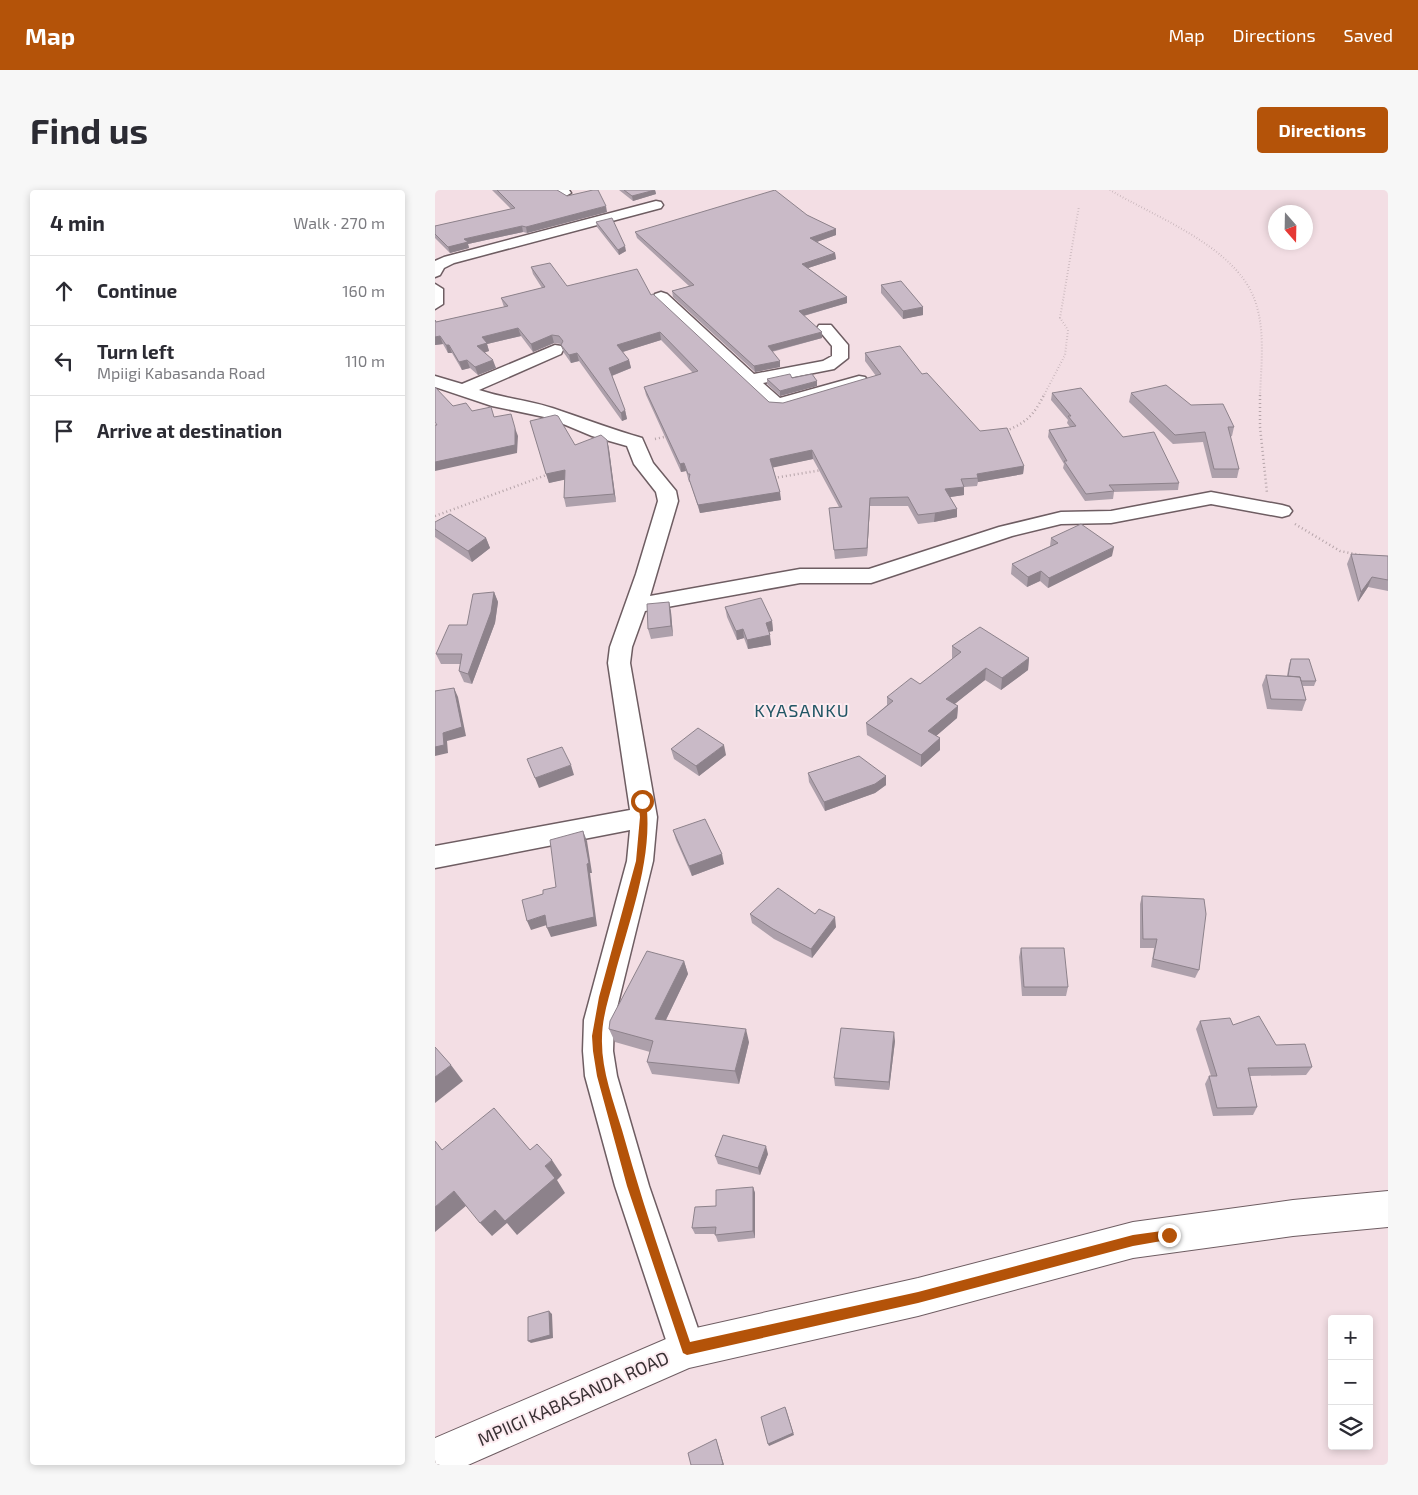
<!DOCTYPE html>
<html lang="en">
<head>
<meta charset="utf-8">
<style>
  :root { --surface:#fff; --page:#f7f7f7; --text:#2b2b33; --muted:#7c7c81; --line:#e1e1e2; --accent:#b45309 }
  body { margin:0; font-family:"Exo 2",sans-serif; background:var(--page); color:var(--text) }
  .controls { position:absolute; right:15px; bottom:15px; display:grid; overflow:hidden; border-radius:5px; box-shadow:0 2px 8px #0003 }
  .controls button { width:45px; height:45px; display:grid; place-items:center; padding:0; border:0; border-bottom:1px solid var(--line); background:var(--surface); color:var(--text); font:25px sans-serif }
  .compass { position:absolute; left:833px; top:15px; width:45px; height:45px; border-radius:50%; background:var(--surface); box-shadow:0 2px 8px #0003; rotate:160deg }
  .stop { position:absolute; width:15px; height:15px; margin:-11px; border:4px solid #b45309; border-radius:50%; background:#fff }
  .stop.end { background:#b45309; border-color:#fff; box-shadow:0 1px 5px #0008 }
  .list { margin:0; padding:0; list-style:none }
  h2 { display:flex; justify-content:space-between; align-items:center; height:65px; margin:0; padding:0 20px; font-size:21px }
  h2 small { font-size:16px; font-weight:400; color:var(--muted) }
  .list li { display:grid; grid-template-columns:32px 1fr auto; gap:15px; align-items:center; box-sizing:border-box; height:70px; padding:0 20px; border-top:1px solid var(--line) }
  .list b { display:block; font-size:19px; white-space:nowrap }
  .list p { margin:0; font-size:16px; white-space:nowrap; color:var(--muted) }
  .list em { font-size:16px; font-style:normal; color:var(--muted) }
  .icon { flex:none; width:28px; height:28px; fill:none; stroke:currentColor; stroke-width:2; stroke-linecap:round; stroke-linejoin:round }
  .map { position:relative; flex:none; width:953px; height:1275px; overflow:hidden; border-radius:5px }
  header { display:flex; align-items:center; gap:30px; box-sizing:border-box; height:70px; padding:0 25px; background:var(--accent); color:#fff }
  header strong { font-size:24px }
  nav { display:flex; gap:28px; margin-inline-start:auto; font-size:18px }
  .intro { display:flex; align-items:center; justify-content:space-between; box-sizing:border-box; height:120px; padding:0 30px }
  h1 { margin:0; font-size:35px }
  .button { padding:12px 22px; border-radius:5px; background:var(--accent); color:#fff; font-size:18px; font-weight:700 }
  main { display:flex; gap:30px; padding:0 30px }
  aside { flex:1; background:var(--surface); border-radius:5px; box-shadow:0 2px 8px #0003 }
  .map>svg:first-child { display:block }
  .lines { fill:none; stroke-linecap:round; stroke-linejoin:round }
  .minor-casing { stroke:#6e5d62; stroke-width:3 }
  .major-casing { stroke:#6e5d62; stroke-width:2 }
  .path-far1 { stroke:#b5a4a9; stroke-width:2; stroke-dasharray:0.5 2.5; stroke-linecap:butt }
  .path { stroke:#b5a4a9; stroke-width:2.5; stroke-dasharray:1 3; stroke-linecap:butt }
  .minor { fill:#fff; fill-rule:evenodd }
  .major { fill:#fff; fill-rule:evenodd }
  .wall { fill:#ada0ab }
  .shaded-wall { fill:#8d828b }
  .building { fill:#c9bac7; stroke:#8d828b }
  .route { fill:#b45309 }
  .labels { text-anchor:middle; dominant-baseline:central; stroke-width:4; stroke-linejoin:round; paint-order:stroke }
  .quarter-label { font-size:18px; letter-spacing:1px; fill:#225665; stroke:#fdecf1 }
  .near-street-label { font-size:18px; fill:#393134; stroke:#fdecf1 }
</style>
</head>
<body>
<header>
<strong>Map</strong>
<nav><a>Map</a><a>Directions</a><a>Saved</a></nav>
</header>
<div class="intro"><h1>Find us</h1><a class="button">Directions</a></div>
<main>
<aside>
<h2>4 min<small>Walk · 270 m</small></h2>
<ul class="list">
<li><svg class="icon" aria-label="ahead" viewBox="0 0 24 24"><path d="M12 20V5M6 11l6-6 6 6"/></svg><div><b>Continue</b></div><em>160 m</em></li>
<li><svg class="icon" aria-label="left" viewBox="0 0 24 24"><path d="M17 20v-9H6M10 6l-5 5 5 5"/></svg><div><b>Turn left</b><p>Mpiigi Kabasanda Road</p></div><em>110 m</em></li>
<li><svg class="icon" aria-label="arrive" viewBox="0 0 24 24"><path d="M6 21V4h12l-3 4 3 4H6"/></svg><div><b>Arrive at destination</b></div></li>
</ul>
</aside>
<div class="map">
<svg width="953" height="1275" viewBox="0 0 953 1275">
  <rect width="100%" height="100%" fill="#f3dee4"/>
  <g class="lines">
    <defs>
      <path id="minor" d="M117,0H134L136,3L129,7Z
        M221,11L226,12L228,15L226,18L19,73L9,78L5,85L0,87V71L9,67Z
        M0,94L8,99V114L0,119Z
        M226,102L232,104L319,184L388,171L397,166V156L382,138L384,135H396L413,155V168L399,179L328,193L345,208L424,186L430,187L433,191L430,195L348,219H336L220,110L218,107L220,104Z
        M120,155L126,156L128,160L126,164L44,200C71,209 100,211 126,221C153,230 179,240 207,248L218,273L241,301L243,311L215,406L365,379H434L564,337L626,322L676,321L776,302L847,315L854,317L857,321L854,325L847,327L776,314L676,333L626,334L577,346L436,393H365L210,421L197,457L195,473L222,627L218,671L179,830L178,861L182,886L214,996L270,1159L265,1172L252,1177L239,1172L234,1159L180,996L150,886L148,861L149,830L192,671L195,640L0,678V656L195,620L173,473L175,457L201,384L223,311L221,302L199,274L192,256L157,246L114,228L57,216L0,197V186L27,194Z"/>
      <path id="major" d="M953,1001V1037L858,1046L698,1068L483,1126L254,1178L33,1275H0V1248L252,1140L483,1088L698,1032L858,1010Z"/>
    </defs>
    <use href="#minor" class="minor-casing"/>
    <use href="#major" class="major-casing"/>
    <path class="path-far1" d="M675,0C720,27 799,56 819,108C831,139 826,175 825,207
      M608,207L630,165L633,140L625,128L644,16"/>
    <path class="path" d="M825,205V237L832,303
      M571,241C592,232 598,226 609,205
      M220,249L233,246
      M339,288L387,280
      M0,326L114,284
      M860,334L905,361L925,365"/>
    <use href="#minor" class="minor"/>
    <use href="#major" class="major"/>
  </g>
  <path class="wall" d="M57,0H122L132,6L172,22L92,43L88,42L33,54L34,58L15,63L0,48V36L76,19Z
    M184,0H220L221,4L198,11Z
    M372,25L401,39V45L382,52L400,63L401,69L373,78L412,107V113L369,126L387,148L337,162L345,177L320,182L238,107L237,101L254,96L202,48L200,42Z
    M161,32L191,61L184,65L162,37Z
    M96,77L132,96L216,105L334,212L348,213L441,186L430,171V163L487,184L545,241L589,276L588,284L543,292L542,296L529,297V305L515,307L522,319V327L499,332L483,334L473,316H435L432,366L400,369L395,326L404,317L378,269L338,277L346,310L265,323L255,292H254L251,281L246,282L211,205L209,197L258,183L226,150L188,162L194,170L196,178L177,186L190,220L192,229L187,231L144,171L136,173L129,163L126,154L119,153L98,162L86,146L52,154L54,161L50,162L61,178L43,185L35,178L27,180L17,163H13L8,154L0,155V130L1,132L69,117L66,108L107,98L98,84Z
    M446,95L488,125L468,129L446,103Z
    M357,188L382,196L345,206L332,194V189Z
    M617,203L688,247L744,293L743,300L679,302L678,309L650,311L628,278L629,274L613,247L614,240L635,237L632,233L633,230L616,210Z
    M696,203L756,215L799,237L797,246L795,247L804,279L802,288H777L768,252L738,254L694,212Z
    M95,231L140,255L172,250L174,259L181,312L131,317L129,308L130,289L114,293Z
    M0,332L51,348L55,358L37,372L0,347Z
    M616,348L677,366L613,398L605,391L592,397L576,384L577,374L615,356Z
    M916,364L953,366V401L933,397L923,412L912,374Z
    M59,402L63,412L60,433L37,494L29,492L24,481L26,474H6L1,464L32,435Z
    M234,412L236,422L238,446L216,449L213,439Z
    M290,417L337,431L338,441L334,442L336,455L313,459L309,448L302,450L292,427Z
    M517,456L594,468L593,480L566,500L550,490L519,514L523,516L522,528L501,546L505,560L486,577L432,545L431,533L452,515V507L485,494L518,469H517Z
    M856,469L881,491L879,496H868L871,510L867,521L832,519L827,495L831,485L852,486L854,474Z
    M236,559L291,565L264,586L239,569Z
    M373,583L451,586V595L440,603L390,621L374,592Z
    M238,640L289,674L257,686L241,650Z
    M707,706L764,780L760,788L716,777L719,758H705V714Z
    M315,724L401,737L377,768L339,749L317,733Z
    M586,758L633,797L631,806H587L584,767Z
    M249,771L253,784L231,830L314,852L304,894L217,884L212,872L215,862L180,852L174,839Z
    M765,831L798,835L841,855L877,877L871,885L815,886L822,917L818,925L778,926L770,894L774,886H776L761,839Z
    M460,851L454,900L400,896L399,888Z
    M333,964L325,985L283,974L280,966Z
    M318,997L320,1003V1048L283,1052L280,1044H260L257,1038L281,1016Z"/>
  <path class="shaded-wall" d="M220,0L221,4L198,11L197,6Z
    M171,16L172,22L92,43L91,37Z
    M87,36L88,42L33,54L34,58L15,63L13,57L29,49Z
    M401,39V45L376,54L375,48Z
    M190,56L191,61L184,65L183,60Z
    M400,63L401,69L367,80V74Z
    M412,107V113L364,127V121Z
    M488,117V125L468,129V121Z
    M83,138L86,146L52,154L54,161L45,164L42,156L47,147Z
    M225,142L226,150L184,163L182,155Z
    M387,142V148L334,162L333,156Z
    M117,145L119,153L98,162L96,154Z
    M5,146L8,154L0,155V147Z
    M11,155H14L17,163H13Z
    M142,163L144,171L136,173L134,165Z
    M32,170L35,178L27,180L24,172Z
    M58,170L61,178L43,185L40,177Z
    M194,170L196,178L176,186L174,178Z
    M345,171V177L320,182L319,176Z
    M382,191V196L345,206V201Z
    M190,220L192,229L187,231L186,223Z
    M80,238L83,246L82,263L0,281V272Z
    M172,250L174,259L181,312L179,304Z
    M377,260L378,269L336,278L335,269Z
    M249,273L251,281L246,282L245,274Z
    M589,276L588,284L543,292L542,284Z
    M130,280L133,289L114,293L111,284Z
    M529,297V305L509,308L510,299Z
    M345,302L346,310L265,323L263,315Z
    M435,308V316L432,366V358Z
    M522,319V327L499,332L500,323Z
    M51,348L55,358L37,372L33,361Z
    M679,357L677,366L613,398L614,388Z
    M606,381L605,391L592,397L593,387Z
    M937,387L933,397L923,412L926,402Z
    M59,402L63,412L60,433L37,494L33,484Z
    M234,412L236,422L238,446L236,436Z
    M337,431L338,441L332,442L331,433Z
    M308,439L309,448L302,450L301,441Z
    M335,445L336,455L313,459L312,450Z
    M594,468L593,480L566,500L567,488Z
    M551,478L550,490L511,521V509Z
    M19,498L23,507L31,546L12,551L13,563L0,566V557L8,543Z
    M523,516L522,528L493,553V541Z
    M505,548V560L486,577V565Z
    M289,555L291,565L264,586L261,576Z
    M136,575L139,585L104,598L100,588Z
    M451,586V595L440,603L390,621L389,612Z
    M148,641L152,651L157,683H155L162,736L116,747L112,738L152,674Z
    M287,664L289,674L257,686L254,676Z
    M110,725L115,734L96,740L92,731Z
    M400,727L401,737L377,768L376,759Z
    M249,771L253,784L225,842L220,829Z
    M311,839L314,852L304,894L300,881Z
    M459,842L460,851L454,900V892Z
    M16,875L28,891L0,913V887Z
    M331,956L333,964L325,985L323,978Z
    M117,970L127,985L122,990L130,1003L82,1045L72,1033L57,1046L45,1033Z
    M318,997L320,1003V1048L318,1041Z
    M19,1001L32,1015L0,1042V1017Z
    M114,1121L117,1124L118,1148L96,1153L93,1151Z
    M351,1219L359,1245L334,1256L333,1254Z
    M281,1249L282,1252L289,1275H286Z"/>
  <path class="building" d="M62,0H122L132,6L158,0H163L171,16L91,37L87,36L29,49L33,52L13,57L0,44V36L80,18Z
    M189,0H220L197,6Z
    M340,0L372,25L401,39L375,48L400,63L367,74L412,107L364,121L387,142L333,156L345,171L319,176L237,101L259,95L200,42Z
    M177,28L190,56L183,60L161,32Z
    M115,73L132,96L202,79L216,105L218,104L334,212L348,213L446,184L430,163L465,156L487,184L492,183L545,241L572,238L589,276L542,284L543,288L526,289L529,297L510,299L522,319L500,323L483,325L473,307L435,308L432,358L399,360L394,318L407,317L377,260L335,269L345,302L263,315L254,289L255,284H253L249,273L245,274L209,197L263,181L225,142L182,155L194,170L174,178L190,220L186,223L142,163L134,165L126,155L128,151L124,146L117,145L96,154L83,138L47,147L52,153L42,156L58,170L40,177L32,170L24,172L14,155H11L5,146L0,147V130L1,132L73,116L66,108L110,97L96,77Z
    M466,91L488,117L468,121L446,95Z
    M355,184L357,188L377,184L382,191L345,201L332,189Z
    M731,195L756,215L788,214L799,237H793L804,279H779L770,242L740,245L696,203Z
    M0,197L18,216L31,213L37,221L56,217L59,227L76,224L80,238V255L0,272V235H2L0,232Z
    M646,198L688,247L719,242L744,293L674,295L679,301L651,304L629,271H632L614,240L641,236L633,226H636L617,203Z
    M120,225L123,226L140,255L166,245L172,250L179,304L129,308L130,280L111,284L95,231Z
    M15,324L51,348L33,361L0,339V332Z
    M646,334L679,357L614,388L606,381L593,387L577,374L623,353L616,348Z
    M916,364L953,366V390L937,387L926,402Z
    M59,402L56,422L33,484L24,481L27,464H1L14,435H32L38,404Z
    M326,408L337,431L331,433L335,445L312,450L308,439L301,441L290,417Z
    M234,412L236,436L213,439L212,414Z
    M545,437L594,468L567,488L551,478L511,509L523,516L493,541L505,548L486,565L431,533L458,511L452,507L476,488L485,494L526,462L517,456Z
    M856,469H874L881,491H866L865,487L853,486Z
    M831,485L865,487L871,510L836,509Z
    M19,498L27,537L8,543L9,555L0,557V501Z
    M263,538L289,555L261,576L236,559Z
    M127,557L136,575L100,588L92,569Z
    M424,566L451,586L440,594L389,612L373,583Z
    M270,629L287,664L254,676L238,640Z
    M148,641L154,673L152,674L159,727L112,738L110,725L92,731L87,710L108,704V700L121,697L115,650Z
    M343,698L380,724L384,719L400,727L376,759L338,739L315,724Z
    M707,706L769,709L771,724L764,780L718,769L722,749H708Z
    M586,758H629L633,797H589Z
    M212,761L249,771L220,829L311,839L300,881L212,872L218,851L174,839L175,831Z
    M824,826L841,855L870,854L877,877L813,878L822,917L782,918L774,886H782L765,831L795,828L798,835Z
    M406,838L459,842L454,892L399,888Z
    M0,857L16,875L0,887Z
    M59,918L95,960L102,954L117,970L110,976L120,988L70,1031L60,1020L45,1033L19,1001L0,1017V951L7,960Z
    M288,945L331,956L323,978L280,966Z
    M318,997V1041L280,1045L281,1037L257,1038L260,1017L281,1016V1000Z
    M114,1121L115,1145L93,1151V1127Z
    M350,1217L358,1243L333,1254L326,1227Z
    M281,1249L288,1274L286,1275H256L253,1263Z"/>
  <path class="route" d="M207,608L211,611C219,668 193,733 179,788C174,807 167,828 167,848C166,879 178,910 187,940C207,1012 231,1082 255,1152L483,1102L698,1045L734,1040L738,1041V1049L698,1056L483,1113L252,1165L248,1163L192,996L162,886L158,861L157,846L164,807L201,671L205,627L203,611Z"/>
  <g class="labels">
    <g class="quarter-label">
      <text x="367" y="520">KYASANKU</text>
    </g>
    <g class="near-street-label">
      <text transform="translate(138 1208) rotate(-24)">MPIIGI KABASANDA ROAD</text>
    </g>
  </g>
</svg>
<div class="controls">
<button>+</button>
<button>−</button>
<button><svg class="icon" aria-label="layers" viewBox="0 0 24 24"><path d="M12 4l9 5-9 5-9-5zM3 14l9 5 9-5"/></svg></button>
</div>
<svg class="compass" viewBox="-18 -18 36 36"><path d="M0-13l5 13h-10z" fill="#e53935"/><path d="M0 13l5-13h-10z" fill="#7c7c81"/></svg>
<div class="stop" style="left:207px;top:611px"></div>
<div class="stop end" style="left:734px;top:1045px"></div>
</div>
</main>
</body>
</html>
